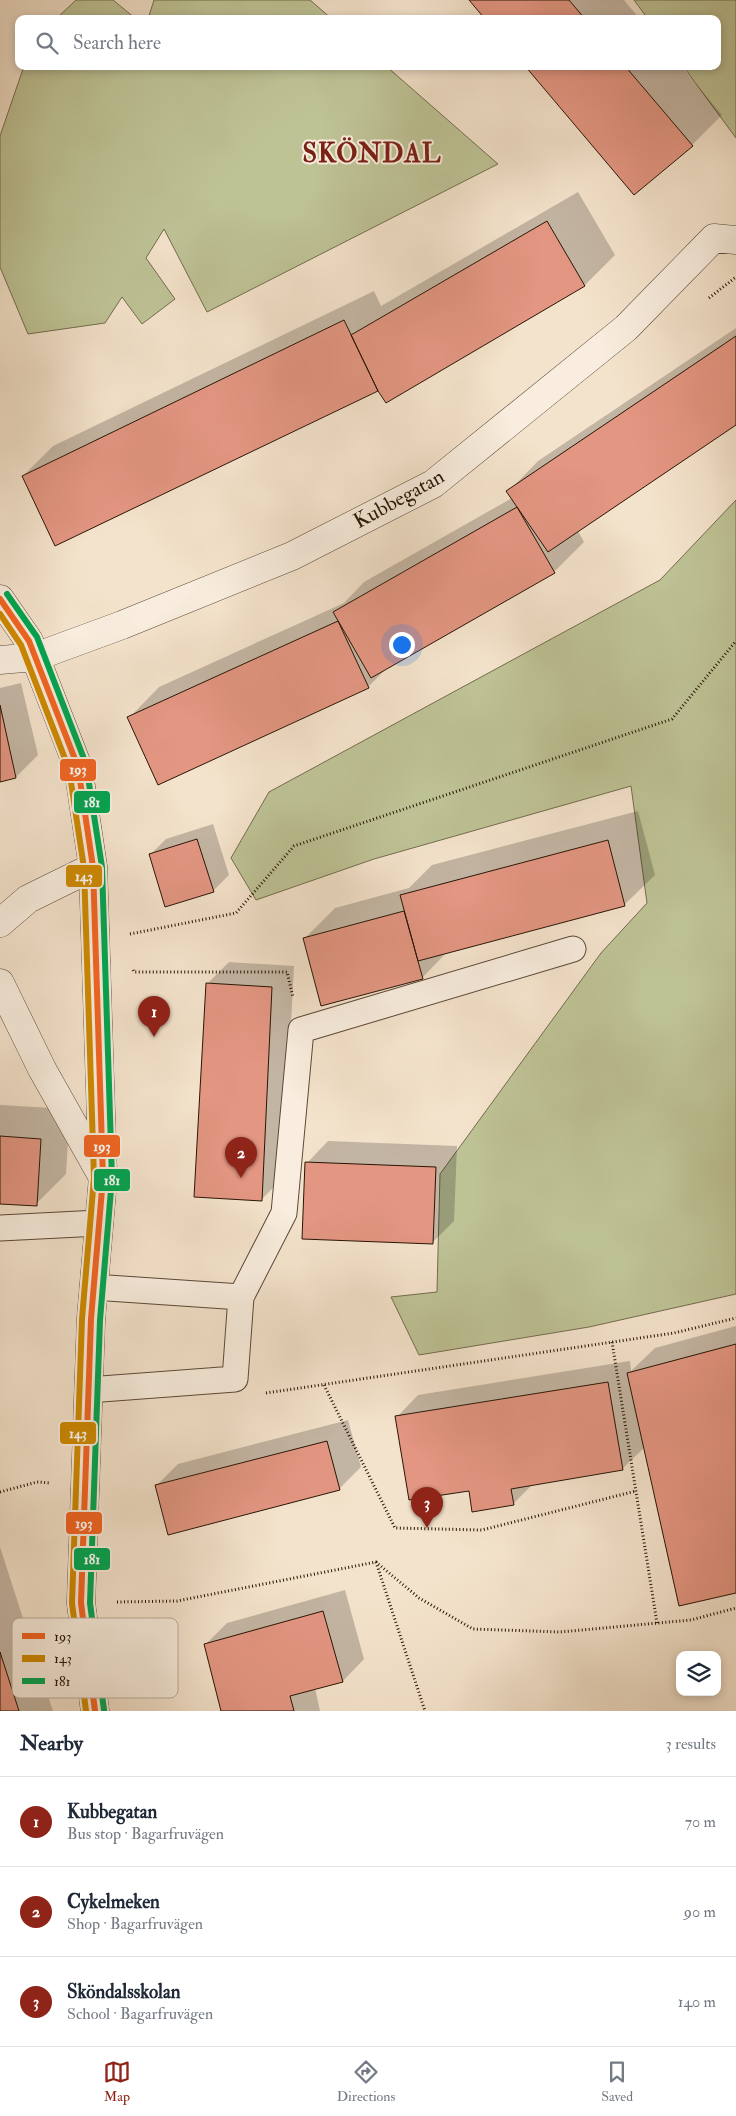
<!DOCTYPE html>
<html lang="en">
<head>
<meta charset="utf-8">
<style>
  :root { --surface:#fff; --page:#f6f6f7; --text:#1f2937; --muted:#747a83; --line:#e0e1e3; --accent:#8f2418 }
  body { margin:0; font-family:"IM FELL Double Pica",serif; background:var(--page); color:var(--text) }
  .controls { position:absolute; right:15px; bottom:15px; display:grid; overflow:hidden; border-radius:10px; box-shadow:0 2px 8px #0003 }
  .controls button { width:45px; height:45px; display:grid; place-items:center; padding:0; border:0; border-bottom:1px solid var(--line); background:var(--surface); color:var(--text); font:25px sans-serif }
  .you { position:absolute; left:401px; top:644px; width:18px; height:18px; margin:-12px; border:4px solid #fff; border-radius:50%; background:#1a73e8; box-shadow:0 0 0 8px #1a73e833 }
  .badge { display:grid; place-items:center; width:32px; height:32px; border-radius:50%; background:var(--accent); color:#fff; font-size:16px; font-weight:700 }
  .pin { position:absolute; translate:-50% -41px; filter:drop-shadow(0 1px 2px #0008) }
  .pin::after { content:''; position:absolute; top:26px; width:18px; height:15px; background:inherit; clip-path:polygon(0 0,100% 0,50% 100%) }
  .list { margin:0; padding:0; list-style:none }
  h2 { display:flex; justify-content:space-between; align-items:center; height:65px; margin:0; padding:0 20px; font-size:21px }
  h2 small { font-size:16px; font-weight:400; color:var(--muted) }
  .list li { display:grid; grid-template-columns:32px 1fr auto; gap:15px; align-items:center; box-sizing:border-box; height:90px; padding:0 20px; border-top:1px solid var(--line) }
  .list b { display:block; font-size:19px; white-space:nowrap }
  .list p { margin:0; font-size:16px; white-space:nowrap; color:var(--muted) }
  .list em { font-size:16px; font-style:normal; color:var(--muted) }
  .icon { flex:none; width:28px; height:28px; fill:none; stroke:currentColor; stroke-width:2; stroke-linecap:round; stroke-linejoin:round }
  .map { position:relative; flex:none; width:736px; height:1711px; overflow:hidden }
  .search { position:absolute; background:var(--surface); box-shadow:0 2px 8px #0003; left:15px; right:15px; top:15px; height:55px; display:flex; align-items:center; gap:12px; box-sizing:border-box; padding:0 18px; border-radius:10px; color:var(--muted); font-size:19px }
  .sheet { height:335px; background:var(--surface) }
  nav { display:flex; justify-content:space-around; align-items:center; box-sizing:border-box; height:70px; border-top:1px solid var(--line); background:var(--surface); font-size:14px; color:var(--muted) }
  nav a { display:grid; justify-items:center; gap:2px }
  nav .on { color:var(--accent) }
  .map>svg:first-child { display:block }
  .green { fill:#bec396; stroke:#736c4e }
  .shadow { fill:#0003 }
  .building { fill:#e39682; stroke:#281505 }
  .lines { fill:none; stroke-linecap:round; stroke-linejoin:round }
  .lane-casing { stroke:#5b4837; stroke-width:27 }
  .street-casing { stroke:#5b4837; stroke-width:29 }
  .path { stroke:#281505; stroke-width:3; stroke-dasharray:1 2.5; stroke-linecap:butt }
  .lane { stroke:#f8edde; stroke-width:25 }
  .street { stroke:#f8edde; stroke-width:28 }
  .bus-1-casing { stroke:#f8edde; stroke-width:10 }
  .bus-2-casing { stroke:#f8edde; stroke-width:10 }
  .bus-3-casing { stroke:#f8edde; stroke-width:10 }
  .bus-1 { stroke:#f26522; stroke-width:6 }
  .bus-2 { stroke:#ce8901; stroke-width:6 }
  .bus-3 { stroke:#00a651; stroke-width:6 }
  .labels { text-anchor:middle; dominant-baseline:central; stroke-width:4; stroke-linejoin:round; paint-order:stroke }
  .street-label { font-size:21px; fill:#281505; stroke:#f8edde }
  .district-label { font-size:26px; font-weight:bold; letter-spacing:1px; fill:#7a1f14; stroke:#f8edde }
  .key { fill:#f8edde; stroke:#baac9d; stroke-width:1 }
  .key-label { font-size:14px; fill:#281505 }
  .line-badge { stroke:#f8edde; stroke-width:2 }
  .badge-label { font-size:14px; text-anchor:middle; font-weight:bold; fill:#fff }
</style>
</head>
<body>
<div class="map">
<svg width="736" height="1711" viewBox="0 0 736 1711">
  <rect width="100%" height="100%" fill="#f4e3cc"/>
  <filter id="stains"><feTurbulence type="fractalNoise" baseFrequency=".004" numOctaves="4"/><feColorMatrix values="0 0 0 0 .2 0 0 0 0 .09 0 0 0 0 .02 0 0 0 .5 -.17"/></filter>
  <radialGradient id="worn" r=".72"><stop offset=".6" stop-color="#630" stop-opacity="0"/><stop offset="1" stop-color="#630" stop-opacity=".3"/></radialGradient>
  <path class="green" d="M76,0H113L136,19H56Z
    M154,0H310L332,19H148Z
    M634,0H736V138L683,66H717V19H648Z
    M24,66H386L498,164L207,312L164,229L146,258L175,299L142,324L122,297L105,323L28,334L0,267V136Z
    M736,500V1294L589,1327L419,1355L391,1297L437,1292L440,1174L601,953L647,903L631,786L374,859L256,900L231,858L269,792L660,580Z"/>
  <path class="shadow" d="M471,0H624L640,19H486Z
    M527,66H681L722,115L692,145Z
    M578,192L615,255L585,285L378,389L23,476L53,446L374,291L381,306Z
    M736,328V424L578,531L584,542L554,572L389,666L368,687L129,718L159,687L344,603L364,582L512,498L508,492L538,461Z
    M21,683L38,755L16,777L0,780V688Z
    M638,811L655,875L624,905L448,951L422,978L305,938L335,908L409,888L432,865Z
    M213,824L229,875L213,891L150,855L166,839Z
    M229,962L294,966L283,1178L262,1199L207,984Z
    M0,1105L70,1109L66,1174L36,1204L0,1202Z
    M328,1141L457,1146L454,1221L433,1242L307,1163Z
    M736,1326V1592L645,1447L622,1469L533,1484L513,1504L470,1489L397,1417L418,1395L630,1361L631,1371L655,1348Z
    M348,1420L361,1467L339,1489L157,1485L178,1464Z
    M0,1547L53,1711H0Z
    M345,1590L364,1659L343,1681L315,1688L320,1711H222L206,1644L227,1623Z"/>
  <path class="building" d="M469,0H569L585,19H485Z
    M525,66H625L693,146L634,195Z
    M547,221L585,286L386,403L378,391L351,335Z
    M344,320L378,391L55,546L22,476Z
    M736,336V425L548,552L506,491Z
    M517,507L555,573L371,678L333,612Z
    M338,621L369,688L158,785L127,717Z
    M0,705L16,778L0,782Z
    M197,839L214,892L165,907L149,854Z
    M608,840L625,906L418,961L400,895Z
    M404,911L423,979L321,1006L303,938Z
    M206,983L272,987L262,1201L194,1197Z
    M0,1136L41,1139L37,1206L0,1204Z
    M305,1162L436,1167L433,1244L302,1239Z
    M736,1344V1593L679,1606L627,1373Z
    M608,1382L623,1470L511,1489L514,1505L472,1512L469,1491L409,1500L395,1416Z
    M327,1441L340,1490L168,1535L155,1485Z
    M323,1611L343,1682L290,1696L294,1711H221L204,1644Z
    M0,1652L19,1711H0Z"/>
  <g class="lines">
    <defs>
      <path id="lane" d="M0,1228L99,1223
        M241,1297L284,1213L301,1030L573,949
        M88,1390L235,1379L241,1297L93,1287"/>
      <path id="street" d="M0,599L29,641L78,767L93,867L103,1178L91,1319L81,1603L95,1711
        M0,660L35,657L122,625L292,556L433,484L626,328L714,238L736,240
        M0,923L28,899L93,867
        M0,983L42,1069L101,1174"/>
    </defs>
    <use href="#lane" class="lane-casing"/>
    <use href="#street" class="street-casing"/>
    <path class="path" d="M709,298L736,277
      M130,934L236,913L294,846L672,719L736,641
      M133,970L134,972H287L293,997
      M612,1342L657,1623
      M324,1385L395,1528L482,1530L636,1491
      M266,1393L674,1333L736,1318
      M0,1492L37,1482L50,1483
      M376,1562L425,1711
      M117,1602L177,1601L376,1562L419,1598L473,1629L560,1632L691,1620L736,1608"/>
    <use href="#lane" class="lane"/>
    <use href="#street" class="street"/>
    <defs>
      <path id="bus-1" d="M0,599L29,641L78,767L93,867L103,1178L91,1319L81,1603L95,1711"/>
      <path id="bus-2" d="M0,614L21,645L69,769L84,868L94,1178L82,1319L72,1603L86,1711"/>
      <path id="bus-3" d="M7,594L37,637L86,764L102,867L112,1178L100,1320L90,1603L104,1710"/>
    </defs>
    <use href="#bus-1" class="bus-1-casing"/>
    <use href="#bus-2" class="bus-2-casing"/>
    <use href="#bus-3" class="bus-3-casing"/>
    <use href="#bus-1" class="bus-1"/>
    <use href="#bus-2" class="bus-2"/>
    <use href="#bus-3" class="bus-3"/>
  </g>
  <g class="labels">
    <g class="street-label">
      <text transform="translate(399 499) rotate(-29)">Kubbegatan</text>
    </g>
    <g class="district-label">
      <text x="372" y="154">SKÖNDAL</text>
    </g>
  </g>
  <rect x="12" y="1618" width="166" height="80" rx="8" class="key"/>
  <rect x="22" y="1633" width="23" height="6" fill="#f26522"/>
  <rect x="22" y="1655" width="23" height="7" fill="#ce8901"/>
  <rect x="22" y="1678" width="23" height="6" fill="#00a651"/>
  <g class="key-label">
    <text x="54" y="1641">193</text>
    <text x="54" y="1663">143</text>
    <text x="54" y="1686">181</text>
  </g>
  <g class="line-badge">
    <rect x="59" y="758" width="38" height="24" rx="5" fill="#f26522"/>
    <rect x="73" y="790" width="38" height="24" rx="5" fill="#00a651"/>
    <rect x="65" y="864" width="38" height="24" rx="5" fill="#ce8901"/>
    <rect x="83" y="1134" width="38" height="24" rx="5" fill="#f26522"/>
    <rect x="93" y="1168" width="38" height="24" rx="5" fill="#00a651"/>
    <rect x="59" y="1421" width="38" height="24" rx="5" fill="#ce8901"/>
    <rect x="65" y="1511" width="38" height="24" rx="5" fill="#f26522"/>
    <rect x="73" y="1547" width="38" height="24" rx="5" fill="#00a651"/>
  </g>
  <g class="badge-label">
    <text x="78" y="774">193</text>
    <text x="92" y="807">181</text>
    <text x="84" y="881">143</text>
    <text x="102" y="1151">193</text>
    <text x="112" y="1185">181</text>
    <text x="78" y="1438">143</text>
    <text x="84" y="1528">193</text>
    <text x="92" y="1564">181</text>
  </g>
  <rect width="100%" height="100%" filter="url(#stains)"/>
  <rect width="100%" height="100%" fill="url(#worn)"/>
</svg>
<div class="controls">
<button><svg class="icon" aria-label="layers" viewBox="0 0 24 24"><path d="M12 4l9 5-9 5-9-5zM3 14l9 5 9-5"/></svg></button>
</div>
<div class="you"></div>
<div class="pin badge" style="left:154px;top:1037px">1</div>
<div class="pin badge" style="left:241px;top:1178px">2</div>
<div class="pin badge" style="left:427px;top:1528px">3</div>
<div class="search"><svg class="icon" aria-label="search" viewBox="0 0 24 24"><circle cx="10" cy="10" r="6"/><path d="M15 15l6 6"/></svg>Search here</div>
</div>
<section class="sheet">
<h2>Nearby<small>3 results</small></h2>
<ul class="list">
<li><span class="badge">1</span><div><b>Kubbegatan</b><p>Bus stop · Bagarfruvägen</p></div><em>70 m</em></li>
<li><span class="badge">2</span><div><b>Cykelmeken</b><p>Shop · Bagarfruvägen</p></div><em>90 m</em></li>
<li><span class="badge">3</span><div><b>Sköndalsskolan</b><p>School · Bagarfruvägen</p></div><em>140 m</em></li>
</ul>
</section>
<nav>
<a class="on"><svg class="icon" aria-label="map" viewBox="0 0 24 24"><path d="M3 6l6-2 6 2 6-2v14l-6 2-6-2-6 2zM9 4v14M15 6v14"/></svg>Map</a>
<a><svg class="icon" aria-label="directions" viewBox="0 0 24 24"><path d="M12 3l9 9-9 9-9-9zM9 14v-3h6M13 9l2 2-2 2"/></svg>Directions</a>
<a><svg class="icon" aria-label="saved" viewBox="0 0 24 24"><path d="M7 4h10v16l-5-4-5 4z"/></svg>Saved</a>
</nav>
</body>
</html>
